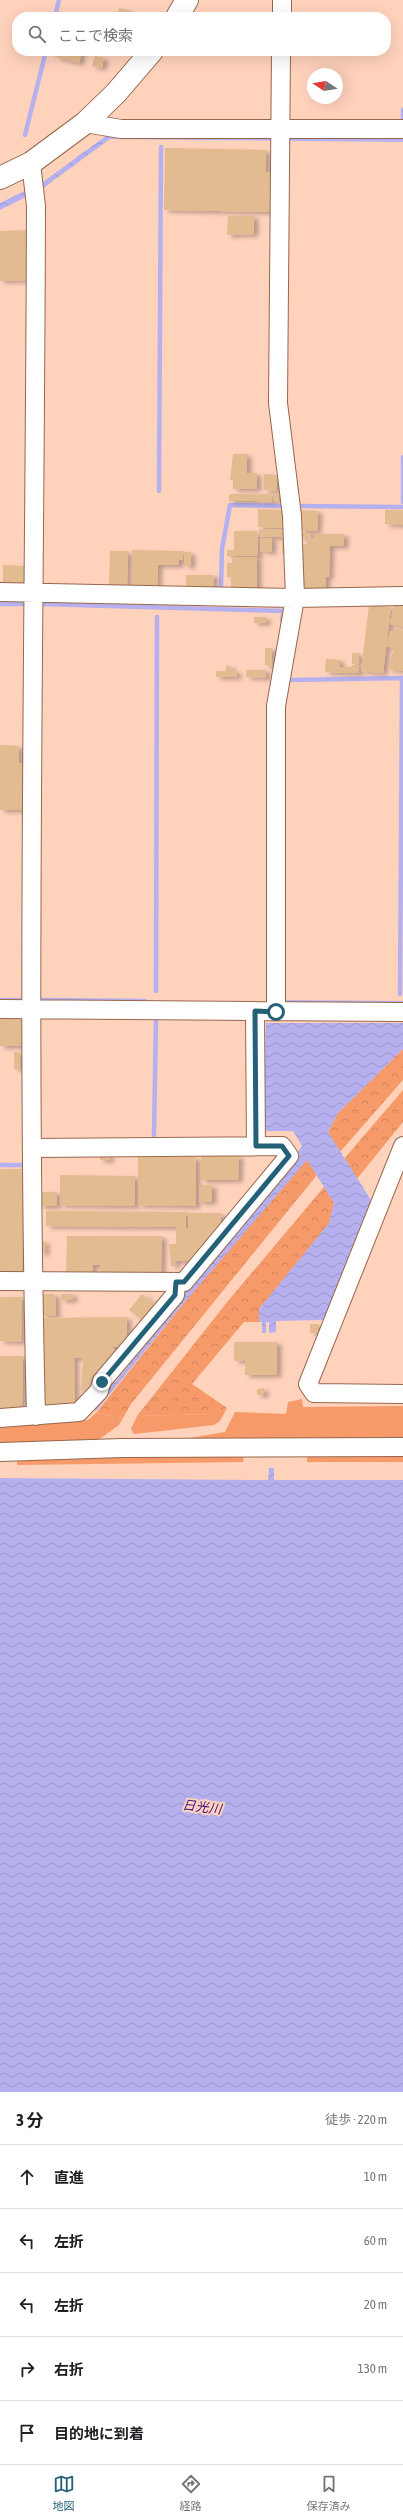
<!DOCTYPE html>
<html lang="ja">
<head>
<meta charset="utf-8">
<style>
  :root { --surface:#fff; --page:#f2f2f2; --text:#202124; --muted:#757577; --line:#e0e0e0; --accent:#246078 }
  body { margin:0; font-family:"Asap Condensed","Noto Sans JP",sans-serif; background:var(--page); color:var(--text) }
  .compass { position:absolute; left:307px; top:68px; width:36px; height:36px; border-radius:50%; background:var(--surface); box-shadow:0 4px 16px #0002; rotate:282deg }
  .stop { position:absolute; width:12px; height:12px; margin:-9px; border:3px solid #246078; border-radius:50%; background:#fff }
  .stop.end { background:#246078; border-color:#fff; box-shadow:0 1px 4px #0008 }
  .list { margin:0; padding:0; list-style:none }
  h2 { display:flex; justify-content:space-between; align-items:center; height:52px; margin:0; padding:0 16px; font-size:17px }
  h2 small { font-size:13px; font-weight:400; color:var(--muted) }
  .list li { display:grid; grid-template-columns:26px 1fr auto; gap:12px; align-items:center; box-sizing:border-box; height:64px; padding:0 16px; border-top:1px solid var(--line) }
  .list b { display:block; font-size:15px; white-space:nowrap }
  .list em { font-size:13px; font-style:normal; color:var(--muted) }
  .icon { flex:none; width:22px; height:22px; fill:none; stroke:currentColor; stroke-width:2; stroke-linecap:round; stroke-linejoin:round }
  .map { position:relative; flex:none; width:403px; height:2092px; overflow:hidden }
  .search { position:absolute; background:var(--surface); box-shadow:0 4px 16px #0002; left:12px; right:12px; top:12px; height:44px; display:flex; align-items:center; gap:10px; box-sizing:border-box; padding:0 14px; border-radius:16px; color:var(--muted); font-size:15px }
  .sheet { height:372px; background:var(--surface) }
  nav { display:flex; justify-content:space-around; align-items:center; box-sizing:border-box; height:56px; border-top:1px solid var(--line); background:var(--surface); font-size:11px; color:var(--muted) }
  nav a { display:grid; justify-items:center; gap:2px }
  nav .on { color:var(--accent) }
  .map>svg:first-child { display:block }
  .grass { fill:#f69a69 }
  .forest { fill:url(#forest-crowns) }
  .water { fill:url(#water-waves) }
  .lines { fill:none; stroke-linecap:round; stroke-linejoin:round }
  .stream { stroke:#b6b1ee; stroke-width:4.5 }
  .building { fill:#e3bb90; filter:url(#shadow) }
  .minor-casing { stroke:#97674d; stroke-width:20 }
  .tertiary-casing { stroke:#97674d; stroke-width:24 }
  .minor { stroke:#fff; stroke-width:18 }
  .tertiary { stroke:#fff; stroke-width:22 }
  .route { stroke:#246078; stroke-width:5 }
  .labels { text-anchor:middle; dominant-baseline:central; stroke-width:4; stroke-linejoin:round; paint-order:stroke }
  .water-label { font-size:13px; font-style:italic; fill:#370c84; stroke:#ffd2bc }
</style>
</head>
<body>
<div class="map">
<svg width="403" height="2092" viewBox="0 0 403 2092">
  <defs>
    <pattern id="forest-crowns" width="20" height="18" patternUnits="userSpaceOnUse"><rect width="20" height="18" fill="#f69a69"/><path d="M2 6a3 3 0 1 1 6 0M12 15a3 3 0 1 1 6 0" fill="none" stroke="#d3845a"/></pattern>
    <pattern id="water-waves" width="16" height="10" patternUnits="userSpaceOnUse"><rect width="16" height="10" fill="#b6b1ee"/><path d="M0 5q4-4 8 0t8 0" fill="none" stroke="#9c97cb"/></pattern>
    <filter id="shadow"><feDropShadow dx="4.5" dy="2.5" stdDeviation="2" flood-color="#0004"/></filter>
  </defs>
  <rect width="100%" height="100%" fill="#ffd2bc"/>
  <path class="grass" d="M302,1399L303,1407L403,1406V1443L154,1444L225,1432L235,1412L286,1414L288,1402Z
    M227,1408L220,1421L214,1425L134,1434L131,1429L137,1416L215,1414Z
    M96,1413L123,1418L119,1425L94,1443L0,1446V1425L88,1420Z
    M244,1453L243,1462L17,1465V1457Z
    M307,1453L403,1454V1462H307Z"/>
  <path class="forest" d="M403,1049V1080L340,1152L328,1132L338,1113Z
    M403,1090V1122L356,1180L344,1159Z
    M307,1159L317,1175L131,1404L123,1418L96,1413L183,1304Z
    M324,1187L334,1203L329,1224L259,1309V1322H244L192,1384L227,1408L215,1414L137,1416L228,1301Z"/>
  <path class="water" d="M107,135L403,136V142L110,139L42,189L0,210V203L43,182Z
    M284,1000L403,1001V1006L284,1005Z
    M266,1023H403V1049L338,1113L328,1132L373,1203L326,1320L276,1321V1332L269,1333V1322H266V1333H262V1322H259V1309L329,1223L334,1203L307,1160L183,1304L96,1411L93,1409L181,1301L183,1291L298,1156L297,1153L302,1146L293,1131H267L263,1128Z
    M269,1468H274V1480H403V2092H0V1478L268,1480Z"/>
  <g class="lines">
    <path class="stream" d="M55,17L59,0
      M403,121V110
      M25,135L46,51
      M159,491L161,147
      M403,502V457
      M298,506L403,507
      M221,588L222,549L230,505L285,506
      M0,604H26
      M41,604L284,611L282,620
      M291,680L403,678
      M156,991L157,617
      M400,994L402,678
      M0,1000H25
      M39,1000L145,1001
      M154,1135L156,1017
      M0,1165H23"/>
  </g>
  <path class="building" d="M119,8L128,10L127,15L118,13Z
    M56,51H82L79,63L55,57Z
    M95,56L104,58L102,68L92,66Z
    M165,148L266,150V172L272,173V212L164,210Z
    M228,216H254V234L227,235Z
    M27,230L28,280L0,281V231Z
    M233,454H247V473H257V489H233V480H230Z
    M264,474L277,475L276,491L264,490Z
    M273,493H279V501H273Z
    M229,494H257V501H229Z
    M258,494H272L271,502L257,501Z
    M258,509L284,510L283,528L258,527Z
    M300,510L318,511L317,531H300Z
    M385,510H403V525L385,524Z
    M259,529H285L286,554H282V537H259Z
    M234,531H257L258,556H227V550H234Z
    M301,533H311V538H300Z
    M315,534H344V546H330L329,577H326V588H303L304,581H301L302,544H307V538L315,539Z
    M260,538H272V552L260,551Z
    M132,550L183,551V560H179V565H158L157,588L132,587Z
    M110,551H128L127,586L109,585Z
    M184,552H191V566H184Z
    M232,557H257V589L231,588V577H227V563H232Z
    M3,565L27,566V584L3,585Z
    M186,575H214L213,588H186Z
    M401,603L403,604V627L390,624L394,604L400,606Z
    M369,605L391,607L383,673L361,671Z
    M254,617H266V623H254Z
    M395,628L403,630V671L388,669L394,648L387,646L390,631H394Z
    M265,648H272V666L265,665Z
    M352,653H359V664H352Z
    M326,659L340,660V673L325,672Z
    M352,665H359V673H340L341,667H352Z
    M226,666H231V671H237V677H216V671H226Z
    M246,670H266V678L246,677Z
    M0,745L19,746V763H27L26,810H0Z
    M0,1014H22L21,1046H0Z
    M14,1052H20V1069H14Z
    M99,1155H110V1160H100Z
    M201,1156H239L238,1180H201Z
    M138,1157H196V1206L138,1205Z
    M0,1169H23L22,1274L0,1273Z
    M60,1175L135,1176V1206L60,1205Z
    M199,1185H212V1202H199Z
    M40,1192H57V1206H40Z
    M46,1211L186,1212V1228H188V1213H221V1228L193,1261H175V1266H171L169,1244H176V1227L46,1226Z
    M67,1236H162L161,1275L100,1274V1265H93L92,1274H66Z
    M40,1241H45V1253H40Z
    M41,1294H55L56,1316H42Z
    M61,1294H73V1300H61Z
    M142,1294L156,1305L144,1321L129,1310Z
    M0,1297H22L21,1342L0,1341Z
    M127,1317V1341L121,1346L112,1347L117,1352L88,1392L81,1391L83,1358H74L75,1405H42L41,1318Z
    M310,1324H318V1332L310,1333Z
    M234,1342H277V1375H245V1360L234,1361Z
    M0,1356H23L22,1409H0Z
    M264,1388V1395H257V1389Z"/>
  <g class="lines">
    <defs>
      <path id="minor" d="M282,17V0
        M85,123L121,129H403
        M31,163L36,206C35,609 26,1013 36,1416
        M0,592L295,598L403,596
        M0,1009L403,1012
        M255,1011L256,1146
        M276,1011V706L295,598L292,516L278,403L281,51
        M403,1146L308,1384L314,1393L403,1394
        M0,1281L184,1282L289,1156L282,1146L32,1148
        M0,1418L79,1412L99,1391L102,1381L175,1295L176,1282
        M0,1452L122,1448L403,1447"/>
      <path id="tertiary" d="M177,17L187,0
        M0,178L31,163L85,123L116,93L152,51"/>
    </defs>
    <use href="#minor" class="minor-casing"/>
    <use href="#tertiary" class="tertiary-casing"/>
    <use href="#minor" class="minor"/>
    <use href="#tertiary" class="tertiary"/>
  </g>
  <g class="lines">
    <path class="route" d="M102,1382L175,1295L176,1282H184L289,1156L282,1146H256L255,1011L276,1012"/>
  </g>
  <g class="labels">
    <g class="water-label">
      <text transform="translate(202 1807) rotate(7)">日光川</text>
    </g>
  </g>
</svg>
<svg class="compass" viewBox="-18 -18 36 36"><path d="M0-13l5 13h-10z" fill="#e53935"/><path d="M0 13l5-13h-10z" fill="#757577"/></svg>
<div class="stop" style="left:276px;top:1012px"></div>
<div class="stop end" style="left:102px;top:1382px"></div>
<div class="search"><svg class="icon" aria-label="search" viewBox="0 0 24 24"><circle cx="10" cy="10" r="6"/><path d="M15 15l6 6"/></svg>ここで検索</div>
</div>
<section class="sheet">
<h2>3 分<small>徒歩 · 220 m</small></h2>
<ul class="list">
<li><svg class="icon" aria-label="ahead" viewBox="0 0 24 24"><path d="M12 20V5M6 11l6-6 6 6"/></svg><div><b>直進</b></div><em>10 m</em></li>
<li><svg class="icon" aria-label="left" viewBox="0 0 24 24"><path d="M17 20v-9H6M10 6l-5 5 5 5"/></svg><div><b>左折</b></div><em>60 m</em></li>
<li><svg class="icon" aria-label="left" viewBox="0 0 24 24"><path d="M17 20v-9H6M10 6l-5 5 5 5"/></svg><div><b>左折</b></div><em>20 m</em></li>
<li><svg class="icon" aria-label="right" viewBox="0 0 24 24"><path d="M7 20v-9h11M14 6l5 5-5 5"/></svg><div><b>右折</b></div><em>130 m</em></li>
<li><svg class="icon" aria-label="arrive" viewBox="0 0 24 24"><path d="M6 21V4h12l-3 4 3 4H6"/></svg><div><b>目的地に到着</b></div></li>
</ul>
</section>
<nav>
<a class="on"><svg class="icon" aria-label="map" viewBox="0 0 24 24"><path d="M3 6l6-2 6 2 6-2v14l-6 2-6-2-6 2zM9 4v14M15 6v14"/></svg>地図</a>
<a><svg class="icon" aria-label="directions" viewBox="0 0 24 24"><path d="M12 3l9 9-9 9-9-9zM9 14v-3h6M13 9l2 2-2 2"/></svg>経路</a>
<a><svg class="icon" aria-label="saved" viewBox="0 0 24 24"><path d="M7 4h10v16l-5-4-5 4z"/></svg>保存済み</a>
</nav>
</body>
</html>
